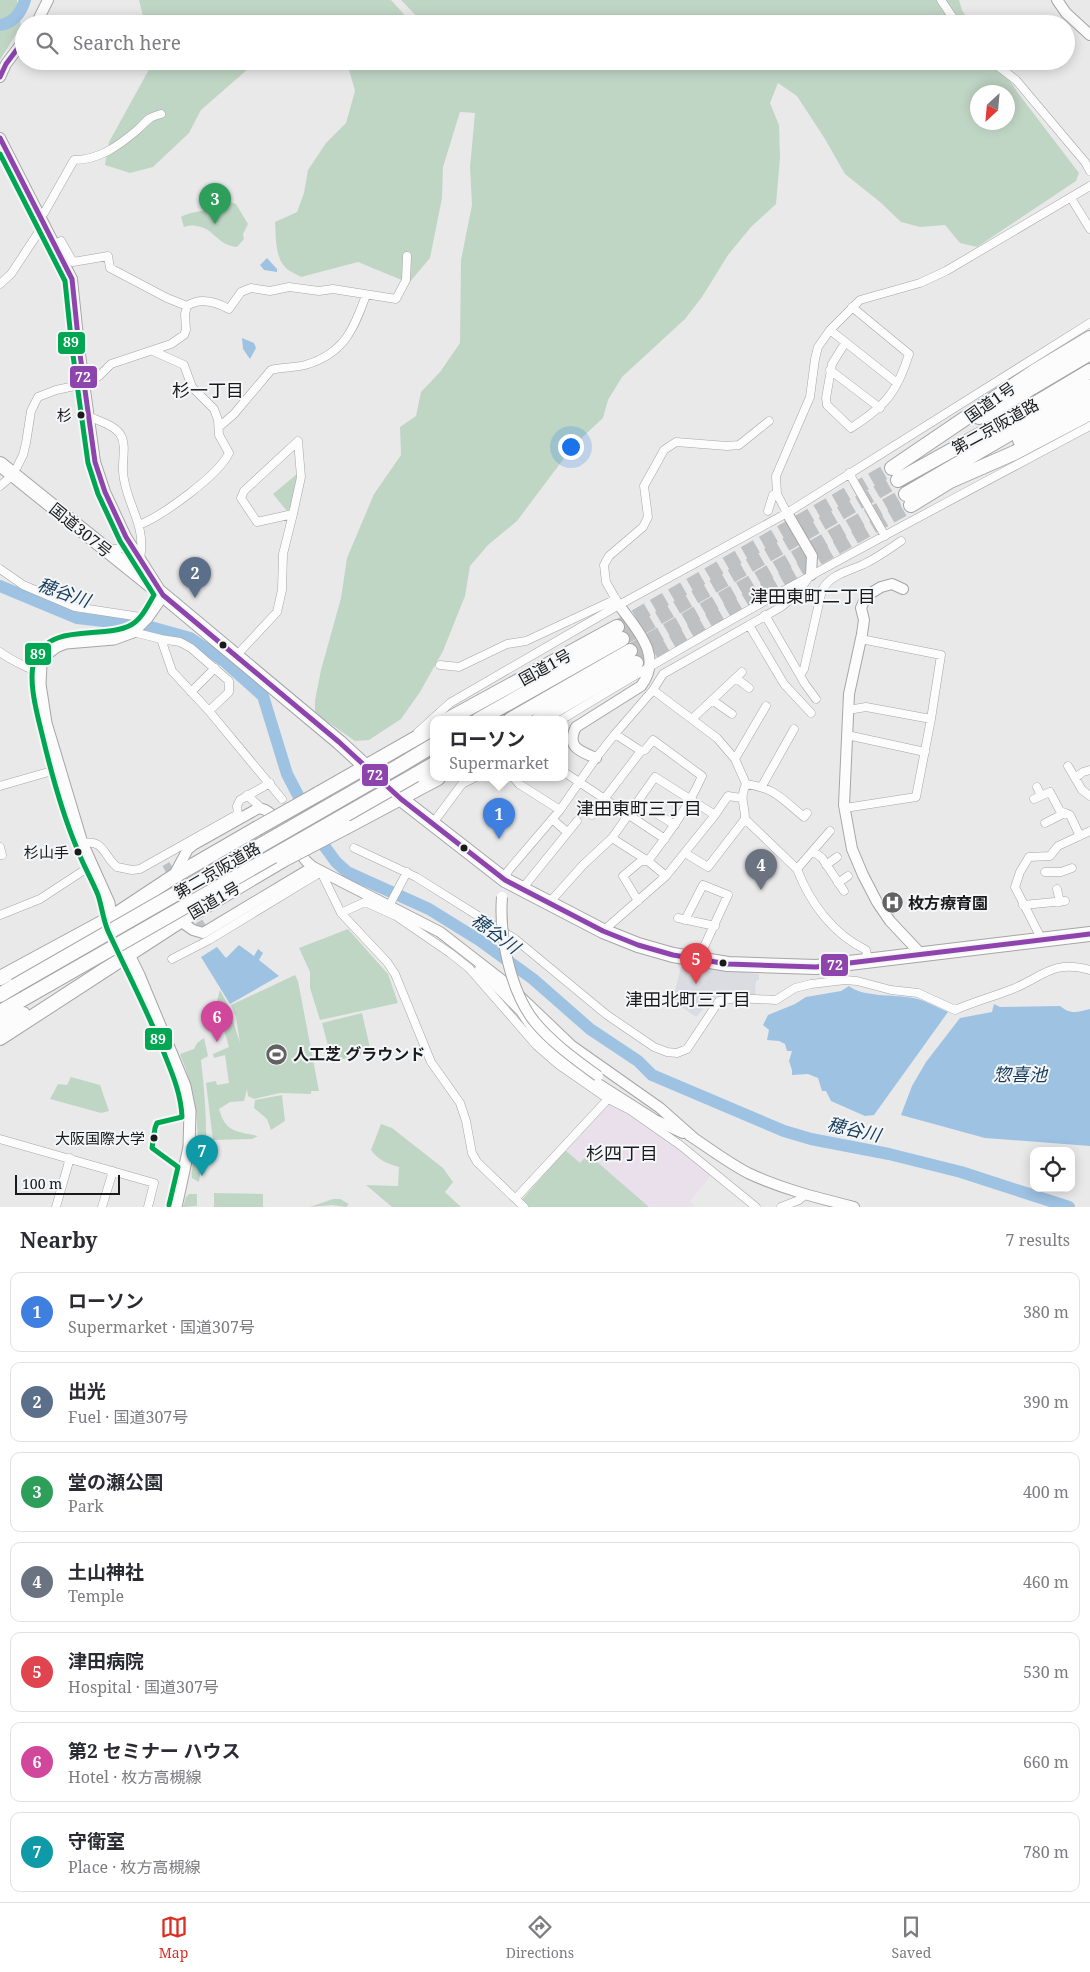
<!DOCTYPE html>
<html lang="en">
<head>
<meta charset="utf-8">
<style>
  :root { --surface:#fff; --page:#f7f7f7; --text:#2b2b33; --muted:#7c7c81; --line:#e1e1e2; --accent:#d93025 }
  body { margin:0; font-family:"Noto Serif","Noto Sans JP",serif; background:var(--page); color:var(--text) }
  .controls { position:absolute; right:15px; bottom:15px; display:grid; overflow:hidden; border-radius:10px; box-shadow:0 2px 12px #0003 }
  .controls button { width:45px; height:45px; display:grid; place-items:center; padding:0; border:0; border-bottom:1px solid var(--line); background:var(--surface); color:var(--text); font:25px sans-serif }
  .compass { position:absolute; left:970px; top:85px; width:45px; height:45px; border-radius:50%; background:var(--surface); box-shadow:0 2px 12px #0003; rotate:206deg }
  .scale { position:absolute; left:15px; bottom:12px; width:105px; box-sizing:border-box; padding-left:5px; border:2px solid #191a1b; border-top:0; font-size:14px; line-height:18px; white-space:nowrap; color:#191a1b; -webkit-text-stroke:4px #f5f6f8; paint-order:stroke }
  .you { position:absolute; left:570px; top:446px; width:18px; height:18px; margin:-12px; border:4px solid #fff; border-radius:50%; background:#1a73e8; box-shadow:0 0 0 8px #1a73e833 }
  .badge { display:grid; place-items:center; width:32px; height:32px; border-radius:50%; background:var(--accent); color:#fff; font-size:16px; font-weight:700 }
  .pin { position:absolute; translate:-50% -41px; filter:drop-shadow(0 1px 2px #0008) }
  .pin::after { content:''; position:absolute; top:26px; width:18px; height:15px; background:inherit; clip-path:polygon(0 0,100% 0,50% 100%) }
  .popup { position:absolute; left:430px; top:716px; width:138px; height:65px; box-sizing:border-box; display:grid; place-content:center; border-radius:10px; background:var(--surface); filter:drop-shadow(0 1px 4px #0005); font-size:16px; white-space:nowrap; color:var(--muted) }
  .popup b { font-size:19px; color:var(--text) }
  .popup::after { content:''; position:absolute; left:50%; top:100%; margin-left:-10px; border:10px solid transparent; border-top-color:var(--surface) }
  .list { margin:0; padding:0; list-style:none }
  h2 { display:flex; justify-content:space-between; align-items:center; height:65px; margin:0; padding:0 20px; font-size:21px }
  h2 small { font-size:16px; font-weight:400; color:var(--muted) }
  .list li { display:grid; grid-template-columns:32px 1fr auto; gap:15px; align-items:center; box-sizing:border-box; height:80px; margin:0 10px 10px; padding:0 10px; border:1px solid var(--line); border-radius:10px }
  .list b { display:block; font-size:19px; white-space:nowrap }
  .list p { margin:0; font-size:16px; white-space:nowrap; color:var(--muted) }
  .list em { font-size:16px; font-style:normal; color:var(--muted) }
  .icon { flex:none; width:28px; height:28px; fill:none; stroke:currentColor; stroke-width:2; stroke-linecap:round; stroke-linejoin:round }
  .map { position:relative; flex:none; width:1090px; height:1207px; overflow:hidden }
  .search { position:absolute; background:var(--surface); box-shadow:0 2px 12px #0003; left:15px; right:15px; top:15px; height:55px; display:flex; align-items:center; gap:12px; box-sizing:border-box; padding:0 18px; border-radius:28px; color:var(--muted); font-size:19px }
  .sheet { height:695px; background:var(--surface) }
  nav { display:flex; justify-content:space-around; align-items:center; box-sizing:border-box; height:70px; border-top:1px solid var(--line); background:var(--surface); font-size:14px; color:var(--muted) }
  nav a { display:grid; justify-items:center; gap:2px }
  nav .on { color:var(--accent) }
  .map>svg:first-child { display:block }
  .built { fill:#dadce1 }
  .education { fill:#e9e0eb }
  .green { fill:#c0d6c5; fill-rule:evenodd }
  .water { fill:#9ec2e2 }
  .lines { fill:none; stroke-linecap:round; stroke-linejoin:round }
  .river { stroke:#9ec2e2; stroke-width:12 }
  .street-tunnel { stroke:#bfc0c1; stroke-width:8; stroke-dasharray:8 4; stroke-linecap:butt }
  .highway-tunnel { stroke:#bfc0c1; stroke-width:14; stroke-dasharray:14 7; stroke-linecap:butt }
  .street-casing { stroke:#a6a6a7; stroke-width:9 }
  .secondary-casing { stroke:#a6a6a7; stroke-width:12 }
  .primary-casing { stroke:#a6a6a7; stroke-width:13 }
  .highway-casing { stroke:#a6a6a7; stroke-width:16 }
  .street { stroke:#fcfcfc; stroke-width:8 }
  .secondary { stroke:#fcfcfc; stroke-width:10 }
  .primary { stroke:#fcfcfc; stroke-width:11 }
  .highway { stroke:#fcfcfc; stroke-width:14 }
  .secondary-bridge-casing { stroke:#a6a6a7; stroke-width:12; stroke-linecap:butt }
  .highway-bridge-casing { stroke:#a6a6a7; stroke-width:16; stroke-linecap:butt }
  .secondary-bridge { stroke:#fcfcfc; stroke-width:10 }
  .highway-bridge { stroke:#fcfcfc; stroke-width:14 }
  .bus-1-casing { stroke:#f5f6f8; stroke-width:9 }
  .bus-2-casing { stroke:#f5f6f8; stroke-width:9 }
  .bus-1 { stroke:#8e44ad; stroke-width:5 }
  .bus-2 { stroke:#00a651; stroke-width:5 }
  .bus-dot { fill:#191a1b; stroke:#f5f6f8; stroke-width:2 }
  .labels { text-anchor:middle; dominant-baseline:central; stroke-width:4; stroke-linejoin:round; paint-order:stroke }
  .bus-label { font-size:15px; fill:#191a1b; stroke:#f5f6f8; text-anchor:end }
  .street-label { font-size:16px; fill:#191a1b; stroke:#f5f6f8 }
  .poi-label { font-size:16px; font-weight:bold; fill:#191a1b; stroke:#f5f6f8; text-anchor:start }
  .neighbourhood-label { font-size:18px; fill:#191a1b; stroke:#f5f6f8 }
  .water-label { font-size:18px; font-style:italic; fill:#153d5b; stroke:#f5f6f8 }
  .line-badge { stroke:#f5f6f8; stroke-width:2 }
  .badge-label { font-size:14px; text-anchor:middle; font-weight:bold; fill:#fff }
</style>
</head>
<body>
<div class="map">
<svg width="1090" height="1207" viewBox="0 0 1090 1207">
  <rect width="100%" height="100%" fill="#e9e9ea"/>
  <path class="built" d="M682,964L759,974V980L756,981L755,996L718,1000L713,998L696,1017L680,1006L673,997Z"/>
  <path class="education" d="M610,1104L637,1117L712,1174L690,1201L695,1207H528L521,1200Z"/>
  <path class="green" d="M0,0H17L21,26L0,60Z
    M139,0H391L413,24H145Z
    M401,0H959L962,10L971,24H424Z
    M152,61H257L201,110L189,133L153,167L130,173L105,165L109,142L152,64Z
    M342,61H997L1018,93L1079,173L1076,181L977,247L960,243L945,225L920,227L901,222L880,202L845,174L825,139L797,96L778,83L770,103L779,125L780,158L776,204L751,227L728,255L702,297L685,319L622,377L608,400L603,418L574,445L517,521L488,545L470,566L465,596L443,651L420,692L401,719L369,740L355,741L315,713V700L321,670L341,598L347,558L374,494L401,455L400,427L416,416L421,392L440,372L460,343L461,260L472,205L470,167L475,113L460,112L443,167L442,198L430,258L409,283L358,262L301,277C296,274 288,271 284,266C275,255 276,236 275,222L297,212L304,193L308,170L326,143L346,123L355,91L348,66ZM978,92H1008V122H978Z
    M230,202L236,204L248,224L243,234L244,239L237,247C218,246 213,227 196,226C192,225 187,226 184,227L181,217C189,212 200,212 210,209C217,207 222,203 230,202Z
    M297,474L292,506L287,511L273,494Z
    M348,929L388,974L398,1003L320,1020L310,988V972L299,948Z
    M295,975L298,981L319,1091H311V1094L280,1093L254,1099L248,1096L247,1089L244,1101L230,1102L219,1109C226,1133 236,1131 258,1136L252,1139L213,1140L206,1083L216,1081L217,1085L229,1083L225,1055L214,1058L213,1054L229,1047L224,1030L220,1031L217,1024L226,1022L217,1001L220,990L228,1005L240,1043L236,1017L231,1005Z
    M362,1013L371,1052L332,1062L322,1023Z
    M204,1038L208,1056L201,1060C205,1096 208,1132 205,1168H201L199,1182L192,1178C190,1168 197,1154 197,1143C199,1110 192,1085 180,1054L194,1049L197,1043Z
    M71,1077L100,1085L109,1111L101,1113L50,1099L58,1084L67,1085Z
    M282,1095L285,1121L271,1130L267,1119L254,1108L255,1100Z
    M381,1124L392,1128L443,1168L453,1182L445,1192L461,1207H392L366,1185L398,1186L399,1167C388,1164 378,1160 371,1150Z
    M565,1150L580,1163L588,1154L649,1207H528L522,1200Z
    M214,1193L263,1194V1207H214Z
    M189,1194H197V1206L183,1207L186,1197Z
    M333,1199H340L349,1204L346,1207L332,1205L310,1207Z"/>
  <path class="water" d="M267,258L277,269V272L264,270L260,265Z
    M242,338L254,343L256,348L250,359L243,349Z
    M239,945L254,956L258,949L263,953L259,960L279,976L230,1004L201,957L217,947L226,958Z
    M849,986C863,998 900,994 918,999C928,1002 938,1008 948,1012L874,1115L865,1116L831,1101L826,1091H822L818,1078L808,1074L792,1075V1070L789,1061L792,1051H787L785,1044L779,1041L767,1040L769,1030L763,1025L768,1015L795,1004L806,997L841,991Z
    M994,1004L1000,1007L1060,1006C1071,1015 1078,1012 1090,1009V1146L985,1138L901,1115L912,1086L926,1062L960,1018L992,1012Z"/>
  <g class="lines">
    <path class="river" d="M0,25C14,23 21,13 25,0
      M0,586L77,618L147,626L190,638L224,661L263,696L287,774L325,847L336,862L347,872L429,909L479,940L533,979L590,1029L638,1061L652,1075L784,1131L811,1139L889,1154L961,1172L1069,1207"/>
    <path class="street-tunnel" d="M166,864L182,893
      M193,911L207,936"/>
    <path class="highway-tunnel" d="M617,627L892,468
      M622,639L898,480
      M630,651L906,494
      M636,663L911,505"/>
    <defs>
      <path id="street" d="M941,0L957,24
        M991,61L1016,80L1085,162L1090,171
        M1071,198L1090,229
        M40,217L44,213L74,160C99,160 118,146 136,131C148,121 144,119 161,114
        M55,244L61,241L73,262L108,256L110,268L167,298L187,306
        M0,284L11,274L44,224
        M830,330L897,383
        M845,343L832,364L826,398L827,405L851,428C885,406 897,393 909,354L852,307
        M830,370L880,408
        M90,417C99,421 114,425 120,434C127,444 122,460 123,472C125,503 147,524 140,558
        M219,427L234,414L271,370C282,367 294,368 305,365C344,354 354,329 366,295
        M298,441L301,477L293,514L257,522L241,498L244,491Z
        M17,467L23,455L26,443L31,411L38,397L56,390L84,384L99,376L111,364L171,344L184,335L186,330L185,314L187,306C200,297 216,302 229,309L241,292L251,288L270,291L289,287L319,291L333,289L396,299L406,280L407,256
        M849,473L885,536
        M0,486L8,479
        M768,511L773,495L777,494
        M787,513L777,494L776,476L810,397L815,359L818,347L830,330L860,300L920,283L946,271L1090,186
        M139,525C162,516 219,475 229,453L219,435L218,420L214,409L192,387L184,365L153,351
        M107,550L120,548L126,537
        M0,569L23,585L75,607L147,618
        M619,605L606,582L604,565L609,556L643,527L648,517L644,486L664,450L676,442L727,446L739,445L769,421
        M765,615L805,684L816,699
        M749,625L784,684L811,713
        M133,632L161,639L172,671L209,711L282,799
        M161,639L180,642L191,648L229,681V692L209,711
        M0,652C13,662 26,666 40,674
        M235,657L277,612L282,590L283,554L293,514
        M440,665L459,667L507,644L526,641L616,599
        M800,675L804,669L822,590C832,573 848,572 864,564C877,558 889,549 901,541
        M736,678L749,688
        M653,690L717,738L735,759L746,784C739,799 745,804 745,819L797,869C810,903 833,934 866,950L868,961
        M191,692L215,668
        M712,700L732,714
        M848,710L866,707L931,719
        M692,719L742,672
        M561,720C733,614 912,521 1090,426
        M418,732L450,703L619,605L787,513L1090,323
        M615,734L653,690L663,674L781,607L797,594L809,577
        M847,735L925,752
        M735,759L766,706
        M1068,766L1082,790L1090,796
        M564,772L665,839
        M514,778L519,784L560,810
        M1075,778L1083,772L1090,770
        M746,784C775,788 782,799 804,817L807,813
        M0,786L59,769
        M762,786L794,729
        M1037,787L1041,796
        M247,795L260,807
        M1034,799L1050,792L1060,811L1070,815L1080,836
        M638,802L675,825
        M845,808L916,797L931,719L941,655L861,639
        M592,815L641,751L645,750L653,740L702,776C688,808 669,833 648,861H641L623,876L638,901
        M552,819L567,832
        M433,823L462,784L474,778
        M1045,823L1065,813
        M612,838L648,861L666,876
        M82,843C105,839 103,856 117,867L132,870L140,869L238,814L237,806L240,800L270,783
        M0,847L2,855H0
        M354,848L416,877L515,939L607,1015L654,1047L667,1052L677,1053L687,1049L719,1001L736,998L776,1000L795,988L811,984L845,980L857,981L891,990L918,993L955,1010C973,1002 992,997 1010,990C1042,978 1052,959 1090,970
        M813,851L822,858L844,891
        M685,853L708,867L745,819
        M826,865L837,857
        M797,869L830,831
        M1045,872H1061L1072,868
        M505,880L508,871L560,810L596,758L615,734L641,751
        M838,883L848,876
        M522,889L577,821
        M1057,889L1060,902
        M549,903L583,865L612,838L655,777L715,815
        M1023,905L1065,901
        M389,906L407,872
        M341,913L365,902L396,916L450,953L469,968L537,1046L559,1065L608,1099L630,1110L680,1145L756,1207
        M0,915L40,899L92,865
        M678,918L715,926
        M685,920L703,885L728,895L698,960
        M603,931L666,876L715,815L728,796L741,798
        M1042,940L1015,887L1020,872L1029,857L1050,856L1058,846L1090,831
        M172,959L209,940L321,872L341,913L387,962L395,974L431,1062L460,1103L466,1121L472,1153L477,1162L524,1207
        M0,1139L154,1183L148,1207
        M516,1198L608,1099
        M56,1207L70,1158
        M102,1207L113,1171
        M781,1207L799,1200L805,1195"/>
      <path id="secondary" d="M1057,0L1066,13L1090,35
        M36,24L48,0
        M0,77L6,64L24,40
        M0,138L72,279L79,347L95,462L105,492L126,537L158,587
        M787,513L812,556L811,575
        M903,589L892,584L881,587L871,593L864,601L861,608L864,620L862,634L849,694L844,805L852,849L863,875L877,902L890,921L921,954
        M596,758C579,751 566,747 576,727L641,686C664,656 636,629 619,605
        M174,875L188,849L193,845L257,809C273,804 297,849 306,861L313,867L440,932L507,984L572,1046L660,1108L695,1139
        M180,921L193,930L203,933L313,867
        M480,969L521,1011L546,1047L559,1059L655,1120L683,1133
        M689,1135C709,1148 727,1162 748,1173C782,1189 818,1198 854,1207"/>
      <path id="primary" d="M163,595L147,618L133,632L114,639L66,643L56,647L48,653L41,664L40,684L46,723L82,843L109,903L111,918L139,975L185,1086L190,1111L189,1147L176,1207"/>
      <path id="highway" d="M979,417L987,414L1090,353
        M1020,440L1090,401
        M0,464L163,595L339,742L401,799L505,880L603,931L638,945L673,955L728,964L816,967L1090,934
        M892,468L1035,371L1090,338
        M898,480L1028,408L1090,371
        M906,494L1090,387
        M911,505L950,481L1014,453L1090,413
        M447,720L617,627
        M478,720L622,639
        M510,720L630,651
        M538,720L636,663
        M399,766L434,745
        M415,775L434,764
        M318,794L434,728
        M346,827L438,778
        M0,978L111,918L173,877L256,829
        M0,995L15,986
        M0,1012L23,999
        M0,1026L23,1014
        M0,1038L180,921L283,860"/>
    </defs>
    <use href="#street" class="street-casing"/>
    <use href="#secondary" class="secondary-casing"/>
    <use href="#primary" class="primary-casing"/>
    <use href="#highway" class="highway-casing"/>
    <use href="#street" class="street"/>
    <use href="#secondary" class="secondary"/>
    <use href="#primary" class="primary"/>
    <use href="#highway" class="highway"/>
    <defs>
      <path id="secondary-bridge" d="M502,897C499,935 510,990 534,1021C552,1043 576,1060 598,1076"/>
      <path id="highway-bridge" d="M256,829L318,794
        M283,860L346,827
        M15,986L399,766
        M23,999L415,775"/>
    </defs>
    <use href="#secondary-bridge" class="secondary-bridge-casing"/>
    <use href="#highway-bridge" class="highway-bridge-casing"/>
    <use href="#secondary-bridge" class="secondary-bridge"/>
    <use href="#highway-bridge" class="highway-bridge"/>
    <defs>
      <path id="bus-1" d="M0,77L6,64L24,40
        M0,138L72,279L79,347L95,462L105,492L126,537L163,595L339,742L401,799L505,880L603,931L638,945L673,955L728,964L816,967L1090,934"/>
      <path id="bus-2" d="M0,154L65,281L72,348L88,463L98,494L120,541L154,595C148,605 142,619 131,625C103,640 50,622 35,659C27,678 37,714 42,734C51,772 61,810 76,846C82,863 91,878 98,895C102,907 103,919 108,931C126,970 146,1008 162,1048C171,1071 181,1092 182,1117L157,1123L155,1128L152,1148L178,1167L169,1205"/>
    </defs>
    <use href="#bus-1" class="bus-1-casing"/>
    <use href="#bus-2" class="bus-2-casing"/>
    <use href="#bus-1" class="bus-1"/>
    <use href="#bus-2" class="bus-2"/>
  </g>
  <defs>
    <symbol id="hospital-disc" viewBox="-11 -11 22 22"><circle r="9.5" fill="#626263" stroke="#f5f6f8"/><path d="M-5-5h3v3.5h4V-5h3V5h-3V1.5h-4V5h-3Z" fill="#fff"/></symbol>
    <symbol id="stadium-disc" viewBox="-11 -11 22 22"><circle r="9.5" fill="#626263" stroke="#f5f6f8"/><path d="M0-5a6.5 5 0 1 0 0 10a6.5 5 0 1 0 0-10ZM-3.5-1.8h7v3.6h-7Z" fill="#fff"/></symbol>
  </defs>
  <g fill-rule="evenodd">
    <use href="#hospital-disc" x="880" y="890" width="25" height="25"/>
    <use href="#stadium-disc" x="264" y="1042" width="25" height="25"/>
  </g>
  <g class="bus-dot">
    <circle cx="81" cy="415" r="4.5"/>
    <circle cx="223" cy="645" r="4.5"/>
    <circle cx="464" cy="848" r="4.5"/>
    <circle cx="78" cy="852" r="4.5"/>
    <circle cx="723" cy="963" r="4.5"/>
    <circle cx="154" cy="1138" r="4.5"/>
  </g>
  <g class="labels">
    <g class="bus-label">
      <text x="72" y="415">杉</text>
      <text x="69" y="852">杉山手</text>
      <text x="145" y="1138">大阪国際大学</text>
    </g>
    <g class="street-label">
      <text transform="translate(990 402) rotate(-35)">国道1号</text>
      <text transform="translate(995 426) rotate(-29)">第二京阪道路</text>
      <text transform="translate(81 530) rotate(39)">国道307号</text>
      <text transform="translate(545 667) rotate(-29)">国道1号</text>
      <text transform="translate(217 870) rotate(-30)">第二京阪道路</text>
      <text transform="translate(214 900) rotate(-30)">国道1号</text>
    </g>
    <g class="poi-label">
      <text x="908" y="903">枚方療育園</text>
      <text x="293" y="1054">人工芝 グラウンド</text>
    </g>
    <g class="neighbourhood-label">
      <text x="208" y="390">杉一丁目</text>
      <text x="813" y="596">津田東町二丁目</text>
      <text x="639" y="808">津田東町三丁目</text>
      <text x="688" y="999">津田北町三丁目</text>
      <text x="622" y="1153">杉四丁目</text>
    </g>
    <g class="water-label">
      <text transform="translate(64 592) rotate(19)">穂谷川</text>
      <text transform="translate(496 933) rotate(36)">穂谷川</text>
      <text x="1020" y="1074">惣喜池</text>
      <text transform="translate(854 1129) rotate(13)">穂谷川</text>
    </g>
  </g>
  <g class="line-badge">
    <rect x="57" y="331" width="29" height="24" rx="5" fill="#00a651"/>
    <rect x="69" y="365" width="29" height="24" rx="5" fill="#8e44ad"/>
    <rect x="24" y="642" width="28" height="24" rx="5" fill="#00a651"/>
    <rect x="361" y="763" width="28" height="24" rx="5" fill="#8e44ad"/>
    <rect x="820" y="953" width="29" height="24" rx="5" fill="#8e44ad"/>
    <rect x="144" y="1027" width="29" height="24" rx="5" fill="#00a651"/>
  </g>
  <g class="badge-label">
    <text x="71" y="347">89</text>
    <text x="83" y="382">72</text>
    <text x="38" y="659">89</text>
    <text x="375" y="780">72</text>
    <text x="835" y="970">72</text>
    <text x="158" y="1044">89</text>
  </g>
</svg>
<div class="controls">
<button><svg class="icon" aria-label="locate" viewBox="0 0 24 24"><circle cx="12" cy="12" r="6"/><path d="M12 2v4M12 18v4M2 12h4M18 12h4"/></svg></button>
</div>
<svg class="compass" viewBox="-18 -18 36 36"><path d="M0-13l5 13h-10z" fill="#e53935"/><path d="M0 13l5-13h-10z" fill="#7c7c81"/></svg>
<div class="scale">100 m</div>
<div class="you"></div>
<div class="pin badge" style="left:499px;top:839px;background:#3f7fe0">1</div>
<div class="popup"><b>ローソン</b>Supermarket</div>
<div class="pin badge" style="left:195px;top:598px;background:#5c6f8a">2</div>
<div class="pin badge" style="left:215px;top:224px;background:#2e9e5b">3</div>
<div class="pin badge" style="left:761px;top:890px;background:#6b7280">4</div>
<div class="pin badge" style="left:696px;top:984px;background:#e0444e">5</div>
<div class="pin badge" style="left:217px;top:1042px;background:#d1479c">6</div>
<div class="pin badge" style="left:202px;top:1176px;background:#0f9aa8">7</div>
<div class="search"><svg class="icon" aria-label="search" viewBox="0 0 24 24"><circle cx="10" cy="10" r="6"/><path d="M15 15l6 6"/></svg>Search here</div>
</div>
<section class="sheet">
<h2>Nearby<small>7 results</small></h2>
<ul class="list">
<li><span class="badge" style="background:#3f7fe0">1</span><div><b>ローソン</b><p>Supermarket · 国道307号</p></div><em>380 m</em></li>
<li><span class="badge" style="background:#5c6f8a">2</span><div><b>出光</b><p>Fuel · 国道307号</p></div><em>390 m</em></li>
<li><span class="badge" style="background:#2e9e5b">3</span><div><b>堂の瀬公園</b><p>Park</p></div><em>400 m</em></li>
<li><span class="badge" style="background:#6b7280">4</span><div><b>土山神社</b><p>Temple</p></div><em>460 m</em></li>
<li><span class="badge" style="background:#e0444e">5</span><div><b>津田病院</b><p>Hospital · 国道307号</p></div><em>530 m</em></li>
<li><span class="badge" style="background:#d1479c">6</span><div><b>第2 セミナー ハウス</b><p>Hotel · 枚方高槻線</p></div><em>660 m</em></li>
<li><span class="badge" style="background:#0f9aa8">7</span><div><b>守衛室</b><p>Place · 枚方高槻線</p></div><em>780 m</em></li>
</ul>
</section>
<nav>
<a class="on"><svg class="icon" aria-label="map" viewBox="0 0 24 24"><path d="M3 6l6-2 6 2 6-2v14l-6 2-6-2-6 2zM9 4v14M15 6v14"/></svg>Map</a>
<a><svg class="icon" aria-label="directions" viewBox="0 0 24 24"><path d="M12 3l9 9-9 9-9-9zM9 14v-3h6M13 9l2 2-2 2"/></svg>Directions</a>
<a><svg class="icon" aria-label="saved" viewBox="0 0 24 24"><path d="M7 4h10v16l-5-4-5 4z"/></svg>Saved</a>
</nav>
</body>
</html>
